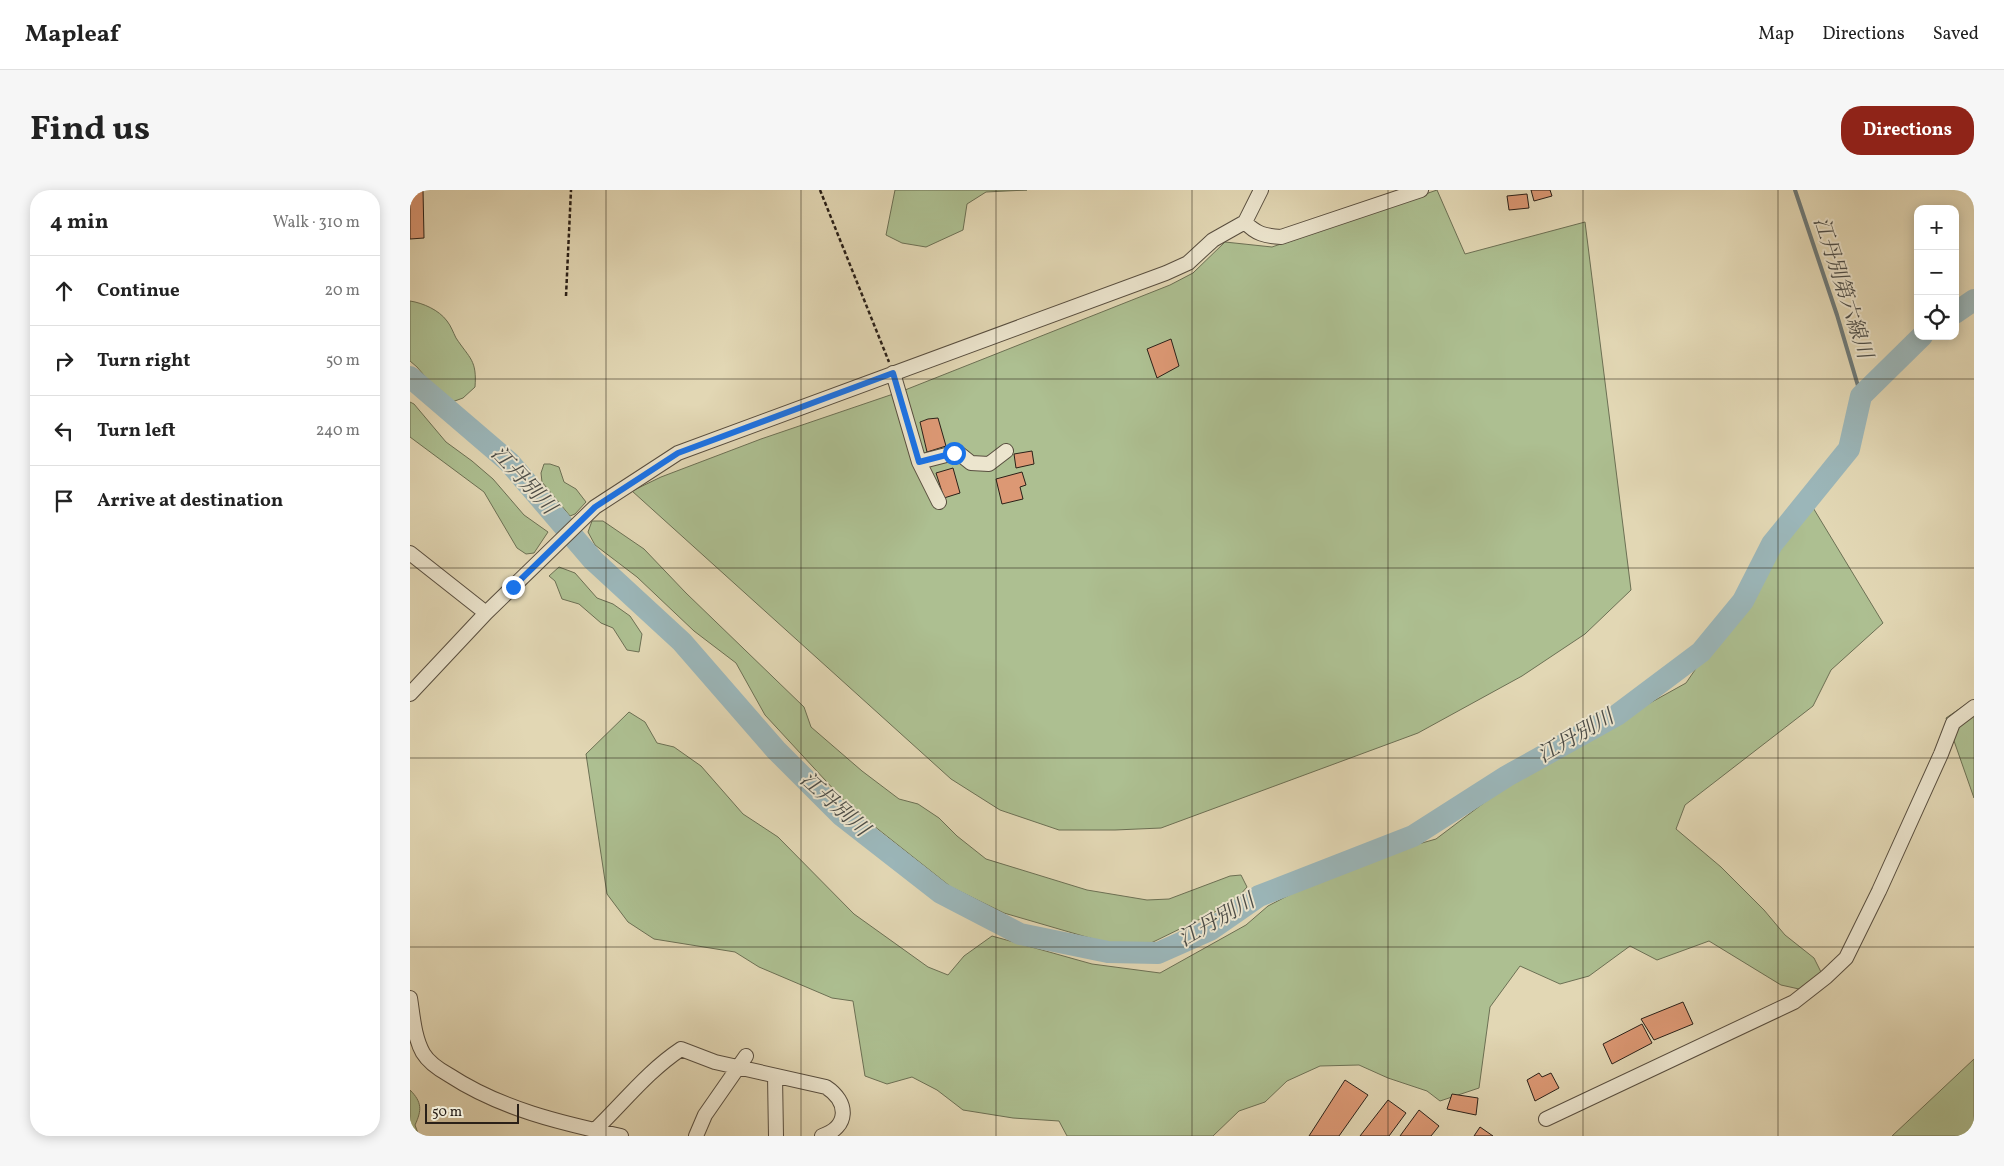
<!DOCTYPE html>
<html lang="en">
<head>
<meta charset="utf-8">
<style>
  :root { --surface:#fff; --page:#f6f6f6; --text:#222; --muted:#767676; --line:#e0e0e0; --accent:#8f2418 }
  body { margin:0; font-family:Vollkorn,"Noto Serif JP",serif; background:var(--page); color:var(--text) }
  .controls { position:absolute; right:15px; top:15px; display:grid; overflow:hidden; border-radius:10px; box-shadow:0 2px 12px #0003 }
  .controls button { width:45px; height:45px; display:grid; place-items:center; padding:0; border:0; border-bottom:1px solid var(--line); background:var(--surface); color:var(--text); font:25px sans-serif }
  .scale { position:absolute; left:15px; bottom:12px; width:94px; box-sizing:border-box; padding-left:5px; border:2px solid #2a2018; border-top:0; font-size:14px; line-height:18px; white-space:nowrap; color:#2a2018; -webkit-text-stroke:4px #ece5ce; paint-order:stroke }
  .stop { position:absolute; width:15px; height:15px; margin:-11px; border:4px solid #1a73e8; border-radius:50%; background:#fff }
  .stop.end { background:#1a73e8; border-color:#fff; box-shadow:0 1px 5px #0008 }
  .list { margin:0; padding:0; list-style:none }
  h2 { display:flex; justify-content:space-between; align-items:center; height:65px; margin:0; padding:0 20px; font-size:21px }
  h2 small { font-size:16px; font-weight:400; color:var(--muted) }
  .list li { display:grid; grid-template-columns:32px 1fr auto; gap:15px; align-items:center; box-sizing:border-box; height:70px; padding:0 20px; border-top:1px solid var(--line) }
  .list b { display:block; font-size:19px; white-space:nowrap }
  .list em { font-size:16px; font-style:normal; color:var(--muted) }
  .icon { flex:none; width:28px; height:28px; fill:none; stroke:currentColor; stroke-width:2; stroke-linecap:round; stroke-linejoin:round }
  .map { position:relative; flex:none; width:1564px; height:946px; overflow:hidden; border-radius:20px }
  header { display:flex; align-items:center; gap:30px; box-sizing:border-box; height:70px; padding:0 25px; background:var(--surface); border-bottom:1px solid var(--line) }
  header strong { font-size:24px }
  nav { display:flex; gap:28px; margin-inline-start:auto; font-size:18px }
  .intro { display:flex; align-items:center; justify-content:space-between; box-sizing:border-box; height:120px; padding:0 30px }
  h1 { margin:0; font-size:35px }
  .button { padding:12px 22px; border-radius:20px; background:var(--accent); color:#fff; font-size:18px; font-weight:700 }
  main { display:flex; gap:30px; padding:0 30px }
  aside { flex:1; background:var(--surface); border-radius:20px; box-shadow:0 2px 12px #0003 }
  .map>svg:first-child { display:block }
  .green { fill:#adbf91; stroke:#6c7054 }
  .lines { fill:none; stroke-linecap:round; stroke-linejoin:round }
  .stream { stroke:#6e7a79; stroke-width:4 }
  .river { stroke:#9bb6b9; stroke-width:22 }
  .building { fill:#dc9874; stroke:#2a2018 }
  .minor-casing { stroke:#584e3f; stroke-width:16 }
  .path { stroke:#2a2018; stroke-width:2.5; stroke-dasharray:4 2.5; stroke-linecap:butt }
  .minor { stroke:#ece5ce; stroke-width:14 }
  .route { stroke:#1a73e8; stroke-width:6 }
  .grid { fill:none; stroke:#2a2018; stroke-width:1; stroke-opacity:0.55 }
  .labels { text-anchor:middle; dominant-baseline:central; stroke-width:4; stroke-linejoin:round; paint-order:stroke }
  .water-label { font-size:21px; font-style:italic; fill:#4c4d48; stroke:#ece5ce }
</style>
</head>
<body>
<header>
<strong>Mapleaf</strong>
<nav><a>Map</a><a>Directions</a><a>Saved</a></nav>
</header>
<div class="intro"><h1>Find us</h1><a class="button">Directions</a></div>
<main>
<aside>
<h2>4 min<small>Walk · 310 m</small></h2>
<ul class="list">
<li><svg class="icon" aria-label="ahead" viewBox="0 0 24 24"><path d="M12 20V5M6 11l6-6 6 6"/></svg><div><b>Continue</b></div><em>20 m</em></li>
<li><svg class="icon" aria-label="right" viewBox="0 0 24 24"><path d="M7 20v-9h11M14 6l5 5-5 5"/></svg><div><b>Turn right</b></div><em>50 m</em></li>
<li><svg class="icon" aria-label="left" viewBox="0 0 24 24"><path d="M17 20v-9H6M10 6l-5 5 5 5"/></svg><div><b>Turn left</b></div><em>240 m</em></li>
<li><svg class="icon" aria-label="arrive" viewBox="0 0 24 24"><path d="M6 21V4h12l-3 4 3 4H6"/></svg><div><b>Arrive at destination</b></div></li>
</ul>
</aside>
<div class="map">
<svg width="1564" height="946" viewBox="0 0 1564 946">
  <rect width="100%" height="100%" fill="#e2d7b4"/>
  <filter id="stains"><feTurbulence type="fractalNoise" baseFrequency=".004" numOctaves="4"/><feColorMatrix values="0 0 0 0 .2 0 0 0 0 .09 0 0 0 0 .02 0 0 0 .5 -.17"/></filter>
  <radialGradient id="worn" r=".72"><stop offset=".6" stop-color="#630" stop-opacity="0"/><stop offset="1" stop-color="#630" stop-opacity=".3"/></radialGradient>
  <path class="green" d="M485,0H617L576,2L557,14L553,40L516,57L492,53L476,45Z
    M1027,0L1055,64L1175,32L1221,400L1175,444L1112,486L1008,543L751,638L705,640H649L590,620L541,589L222,301L251,287L351,249L495,200L760,95L783,83L815,52L862,57Z
    M0,111C13,113 29,120 37,131C41,136 43,142 46,148C60,169 67,170 65,197L53,208L42,212L25,198L7,177L0,171Z
    M0,212L4,214L36,252L62,271L83,289L114,325L138,342L124,363L116,364L107,358L74,302L0,247Z
    M134,274H140L149,277L154,292L166,299L176,312L165,324L160,326L132,292L131,283Z
    M1402,316L1473,433L1421,480L1403,516L1275,615L1266,639L1311,677L1354,720L1375,745L1404,768L1411,782L1389,799L1371,795L1299,751L1247,770L1220,756L1179,786L1150,794L1110,776L1080,817L1069,898L1030,911L1017,901L978,888L949,875L910,876L877,891L855,912L829,921L803,946H657L649,931L603,928L553,920L527,900L502,887L477,894L455,886L443,811L422,808L349,777L325,762L244,749L218,732L197,704L176,564L219,522L235,532L247,553L264,557L291,576L333,624L368,647L444,724L518,777L538,785L554,766L582,746L682,774L750,783L836,735L858,716L914,687L984,661L1026,649L1083,606L1186,543L1276,493L1296,464L1322,437L1360,377L1371,351Z
    M182,331H193L234,359L276,403L394,517L401,537L452,581L489,609L508,614L529,628L547,646L576,669L677,700L737,710L759,709L820,686L831,685L837,697L823,713L741,753H697L594,723L541,697L440,617L355,525L326,473L284,441L227,387L185,355L178,342Z
    M149,377L165,383L187,408L203,414L220,426L232,444L229,462L217,460L203,438L191,433L169,414L152,409L145,391L139,386Z
    M1555,515L1564,516V608L1536,528Z
    M1564,869V946H1482Z
    M0,900C12,912 12,920 5,935L9,946H0Z"/>
  <g class="lines">
    <path class="stream" d="M1385,0L1427,125L1451,206"/>
    <path class="river" d="M1545,123L1564,110
      M0,187L99,272L183,370L272,452L366,560L431,625L531,703L610,744L698,762L748,763L800,740L849,706L1003,646L1097,586L1207,525L1291,462L1333,411L1362,354L1439,259L1451,206L1512,146"/>
  </g>
  <path class="building" d="M0,0H13L14,48L0,49Z
    M1121,0H1140L1142,6L1124,11Z
    M1117,4L1119,18L1099,20L1097,6Z
    M761,149L769,176L747,188L737,159Z
    M528,228L536,256L517,262L510,232L518,229Z
    M622,261L624,274L606,278L604,264Z
    M543,278L550,303L534,308L526,283Z
    M612,282L616,295L610,297L613,309L592,314L586,289Z
    M1273,812L1283,834L1244,850L1231,829Z
    M1232,834L1242,853L1202,874L1193,854Z
    M1129,883L1132,887L1141,883L1149,898L1125,911L1117,890Z
    M935,890L958,905L929,946H899Z
    M1042,904L1068,908L1066,925L1037,919Z
    M978,910L996,923L979,946H950Z
    M1009,920L1029,936L1021,946H990Z
    M1070,937L1083,946H1064Z"/>
  <g class="lines">
    <defs>
      <path id="minor" d="M835,32C846,44 855,46 871,47L1011,0
        M483,183L509,272L544,263L551,265L561,273L579,274L596,261
        M509,272L529,312
        M0,363L76,423
        M0,504L76,423L185,317L268,263L756,83L778,73L803,50L835,32L851,0
        M0,808C3,826 4,847 13,863C19,873 30,880 39,885C91,919 151,933 211,946
        M365,886L366,946
        M1136,929L1384,812L1416,787L1436,768L1469,701L1531,564L1543,533L1564,517
        M185,940C214,912 238,881 271,859L305,872L416,897C439,912 439,937 412,946
        M286,946L295,925L336,866"/>
    </defs>
    <use href="#minor" class="minor-casing"/>
    <path class="path" d="M410,0L479,172
      M156,106L161,0"/>
    <use href="#minor" class="minor"/>
  </g>
  <g class="lines">
    <path class="route" d="M103,397L185,317L268,263L483,183L509,272L544,263"/>
  </g>
  <path class="grid" d="M196,0V946M391,0V946M586,0V946M782,0V946M978,0V946M1173,0V946M1368,0V946M0,189H1564M0,378H1564M0,568H1564M0,757H1564"/>
  <g class="labels">
    <g class="water-label">
      <text transform="translate(1432 98) rotate(72)">江丹別第六線川</text>
      <text transform="translate(113 291) rotate(47)">江丹別川</text>
      <text transform="translate(1166 547) rotate(-30)">江丹別川</text>
      <text transform="translate(424 615) rotate(42)">江丹別川</text>
      <text transform="translate(807 731) rotate(-30)">江丹別川</text>
    </g>
  </g>
  <rect width="100%" height="100%" filter="url(#stains)"/>
  <rect width="100%" height="100%" fill="url(#worn)"/>
</svg>
<div class="controls">
<button>+</button>
<button>−</button>
<button><svg class="icon" aria-label="locate" viewBox="0 0 24 24"><circle cx="12" cy="12" r="6"/><path d="M12 2v4M12 18v4M2 12h4M18 12h4"/></svg></button>
</div>
<div class="scale">50 m</div>
<div class="stop" style="left:544px;top:263px"></div>
<div class="stop end" style="left:103px;top:397px"></div>
</div>
</main>
</body>
</html>
